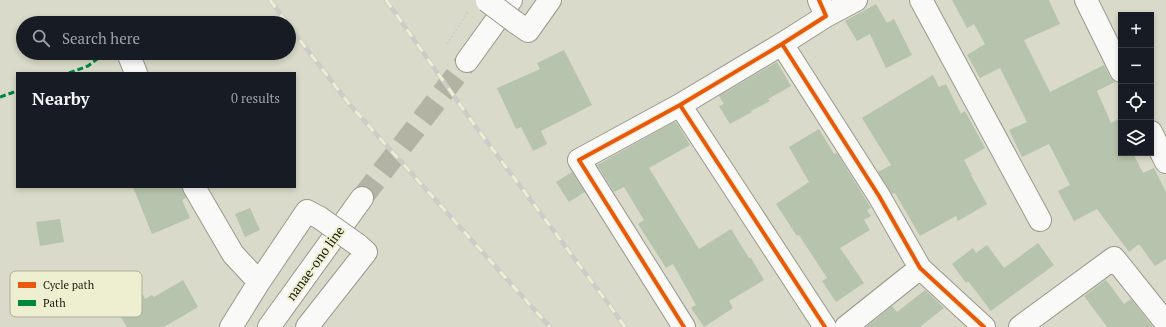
<!DOCTYPE html>
<html lang="en">
<head>
<meta charset="utf-8">
<style>
  :root { --surface:#171b24; --page:#242831; --text:#f1f3f6; --muted:#9ea1a6; --line:#363941 }
  body { margin:0; font-family:"PT Serif",serif; background:var(--page); color:var(--text) }
  .controls { position:absolute; right:12px; top:12px; display:grid; overflow:hidden; border-radius:0px; box-shadow:0 2px 6px #0003 }
  .controls button { width:36px; height:36px; display:grid; place-items:center; padding:0; border:0; border-bottom:1px solid var(--line); background:var(--surface); color:var(--text); font:20px sans-serif }
  .list { margin:0; padding:0; list-style:none }
  h2 { display:flex; justify-content:space-between; align-items:center; height:52px; margin:0; padding:0 16px; font-size:17px }
  h2 small { font-size:13px; font-weight:400; color:var(--muted) }
  .icon { flex:none; width:22px; height:22px; fill:none; stroke:currentColor; stroke-width:2; stroke-linecap:round; stroke-linejoin:round }
  .map { position:relative; flex:none; width:1166px; height:327px; overflow:hidden }
  .search { position:absolute; background:var(--surface); box-shadow:0 2px 6px #0003; left:16px; top:16px; width:280px; height:44px; display:flex; align-items:center; gap:10px; box-sizing:border-box; padding:0 14px; border-radius:22px; color:var(--muted); font-size:15px }
  .panel { position:absolute; background:var(--surface); box-shadow:0 2px 6px #0003; left:16px; top:72px; width:280px; height:116px; border-radius:0px }
  .map>svg:first-child { display:block }
  .building { fill:#b6c3ad }
  .lines { fill:none; stroke-linecap:round; stroke-linejoin:round }
  .secondary-tunnel { stroke:#b3b3a4; stroke-width:22; stroke-dasharray:22 11; stroke-linecap:butt }
  .street-casing { stroke:#99998c; stroke-width:24 }
  .secondary-casing { stroke:#99998c; stroke-width:24 }
  .path { stroke:#d0d0cc; stroke-width:2.5; stroke-dasharray:2 2; stroke-linecap:butt }
  .street { stroke:#f9f9f7; stroke-width:22 }
  .secondary { stroke:#f9f9f7; stroke-width:22 }
  .rail-casing { stroke:#ccccc8; stroke-width:4.5 }
  .rail { stroke:#eeeed0; stroke-width:3; stroke-dasharray:9; stroke-linecap:butt }
  .street-bridge-casing { stroke:#99998c; stroke-width:24; stroke-linecap:butt }
  .street-bridge { stroke:#f9f9f7; stroke-width:22 }
  .quiet { stroke:#00873e; stroke-width:3; stroke-dasharray:6 3; stroke-linecap:butt }
  .cycleway-casing { stroke:#eeeed0; stroke-width:6 }
  .cycleway { stroke:#e8590c; stroke-width:4 }
  .labels { text-anchor:middle; dominant-baseline:central; stroke-width:4; stroke-linejoin:round; paint-order:stroke }
  .street-label { font-size:13px; fill:#18180d; stroke:#eeeed0 }
  .key { fill:#eeeed0; stroke:#aeae96; stroke-width:1 }
  .key-label { font-size:11px; fill:#18180d }
</style>
</head>
<body>
<div class="map">
<svg width="1166" height="327" viewBox="0 0 1166 327">
  <rect width="100%" height="100%" fill="#dadaca"/>
  <path class="building" d="M952,0H1049L1060,24L1024,40L1050,92L1104,65L1110,77L1115,82L1097,91L1111,123L1121,118V153H1133L1143,173L1154,168L1166,192V259L1155,266L1139,244L1129,252L1097,209L1074,221L1058,191L1070,185L1049,144L1022,157L1009,130L1027,122L1000,68L980,78L967,55L985,44L974,24L967,28Z
    M876,4L887,23L894,19L912,55L886,68L870,34L857,41L845,21Z
    M564,50L592,105L541,131L547,144L533,151L521,127L516,129L497,88L540,69L537,63Z
    M777,62L791,86L768,99L770,101L751,111L752,112L730,124L719,106L724,104L719,96Z
    M933,75L939,87L946,84L961,114L965,111L985,148L964,160L972,175H971L987,204L958,221L956,216L920,236L895,193L892,194L878,172L891,165L862,118Z
    M674,122L677,123L690,145L649,168L699,249L731,229L749,258H751L754,263L764,280L729,301L733,308L704,327L691,308L696,305L673,264L666,268L638,224L644,220L624,187L614,192L597,165Z
    M819,129L834,154L837,153L871,208L867,210L871,216L864,220L870,230L840,248L864,283L836,302L822,281L827,278L799,235L797,236L776,204L809,182L789,147Z
    M572,172L585,192L569,202L556,182Z
    M133,187H182L186,198L182,200L190,218L152,234Z
    M250,208L260,230L245,237L235,214Z
    M60,219L64,242L40,246L36,222Z
    M1038,243L1054,265L991,311L968,281L966,283L952,264L973,248L976,253L987,245L1004,268Z
    M183,280L198,307L164,327H127L115,308L131,298L134,301L143,295L145,299L152,295L154,297Z
    M1106,280L1124,304L1131,299L1153,327H1107L1084,296Z
    M925,290L944,308L920,327H866L892,306L897,312Z"/>
  <g class="lines">
    <path class="secondary-tunnel" d="M362,198L467,61"/>
    <defs>
      <path id="street" d="M819,0L826,16L782,44L680,105L825,327
        M921,0L1040,220
        M1086,0L1121,71
        M826,16L856,0
        M515,22L528,31L550,0
        M782,44L879,196L920,268L984,327
        M128,53L136,73
        M680,105L579,160L684,327
        M1151,132L1166,162
        M194,187L233,254L259,282
        M231,327L259,282L307,211L320,218
        M307,327L366,252L358,245
        M846,327L920,268
        M1020,327L1114,258L1166,323"/>
      <path id="secondary" d="M467,61L511,0
        M269,327L362,198"/>
    </defs>
    <use href="#street" class="street-casing"/>
    <use href="#secondary" class="secondary-casing"/>
    <path class="path" d="M447,44L468,12"/>
    <use href="#street" class="street"/>
    <use href="#secondary" class="secondary"/>
    <defs>
      <path id="rail" d="M270,0L287,23
        M386,0L473,123L610,306L625,327
        M289,26L350,105L550,327"/>
    </defs>
    <use href="#rail" class="rail-casing"/>
    <use href="#rail" class="rail"/>
    <defs>
      <path id="street-bridge" d="M487,1L515,22
        M320,218L358,245"/>
    </defs>
    <use href="#street-bridge" class="street-bridge-casing"/>
    <use href="#street-bridge" class="street-bridge"/>
    <path class="quiet" d="M69,73L88,66L105,53
      M0,97L17,91"/>
    <defs>
      <path id="cycleway" d="M819,0L826,16L782,44L680,105L825,327
        M782,44L879,196L920,268L984,327
        M680,105L579,160L684,327"/>
    </defs>
    <use href="#cycleway" class="cycleway-casing"/>
    <use href="#cycleway" class="cycleway"/>
  </g>
  <g class="labels">
    <g class="street-label">
      <text transform="translate(315 263) rotate(-54)">nanae-ono line</text>
    </g>
  </g>
  <rect x="10" y="271" width="132" height="46" rx="6" class="key"/>
  <rect x="18" y="282" width="18" height="6" fill="#e8590c"/>
  <rect x="18" y="300" width="18" height="6" fill="#00873e"/>
  <g class="key-label">
    <text x="43" y="289">Cycle path</text>
    <text x="43" y="307">Path</text>
  </g>
</svg>
<div class="controls">
<button>+</button>
<button>−</button>
<button><svg class="icon" aria-label="locate" viewBox="0 0 24 24"><circle cx="12" cy="12" r="6"/><path d="M12 2v4M12 18v4M2 12h4M18 12h4"/></svg></button>
<button><svg class="icon" aria-label="layers" viewBox="0 0 24 24"><path d="M12 4l9 5-9 5-9-5zM3 14l9 5 9-5"/></svg></button>
</div>
<div class="search"><svg class="icon" aria-label="search" viewBox="0 0 24 24"><circle cx="10" cy="10" r="6"/><path d="M15 15l6 6"/></svg>Search here</div>
<section class="panel">
<h2>Nearby<small>0 results</small></h2>
<ul class="list">
</ul>
</section>
</div>
</body>
</html>
